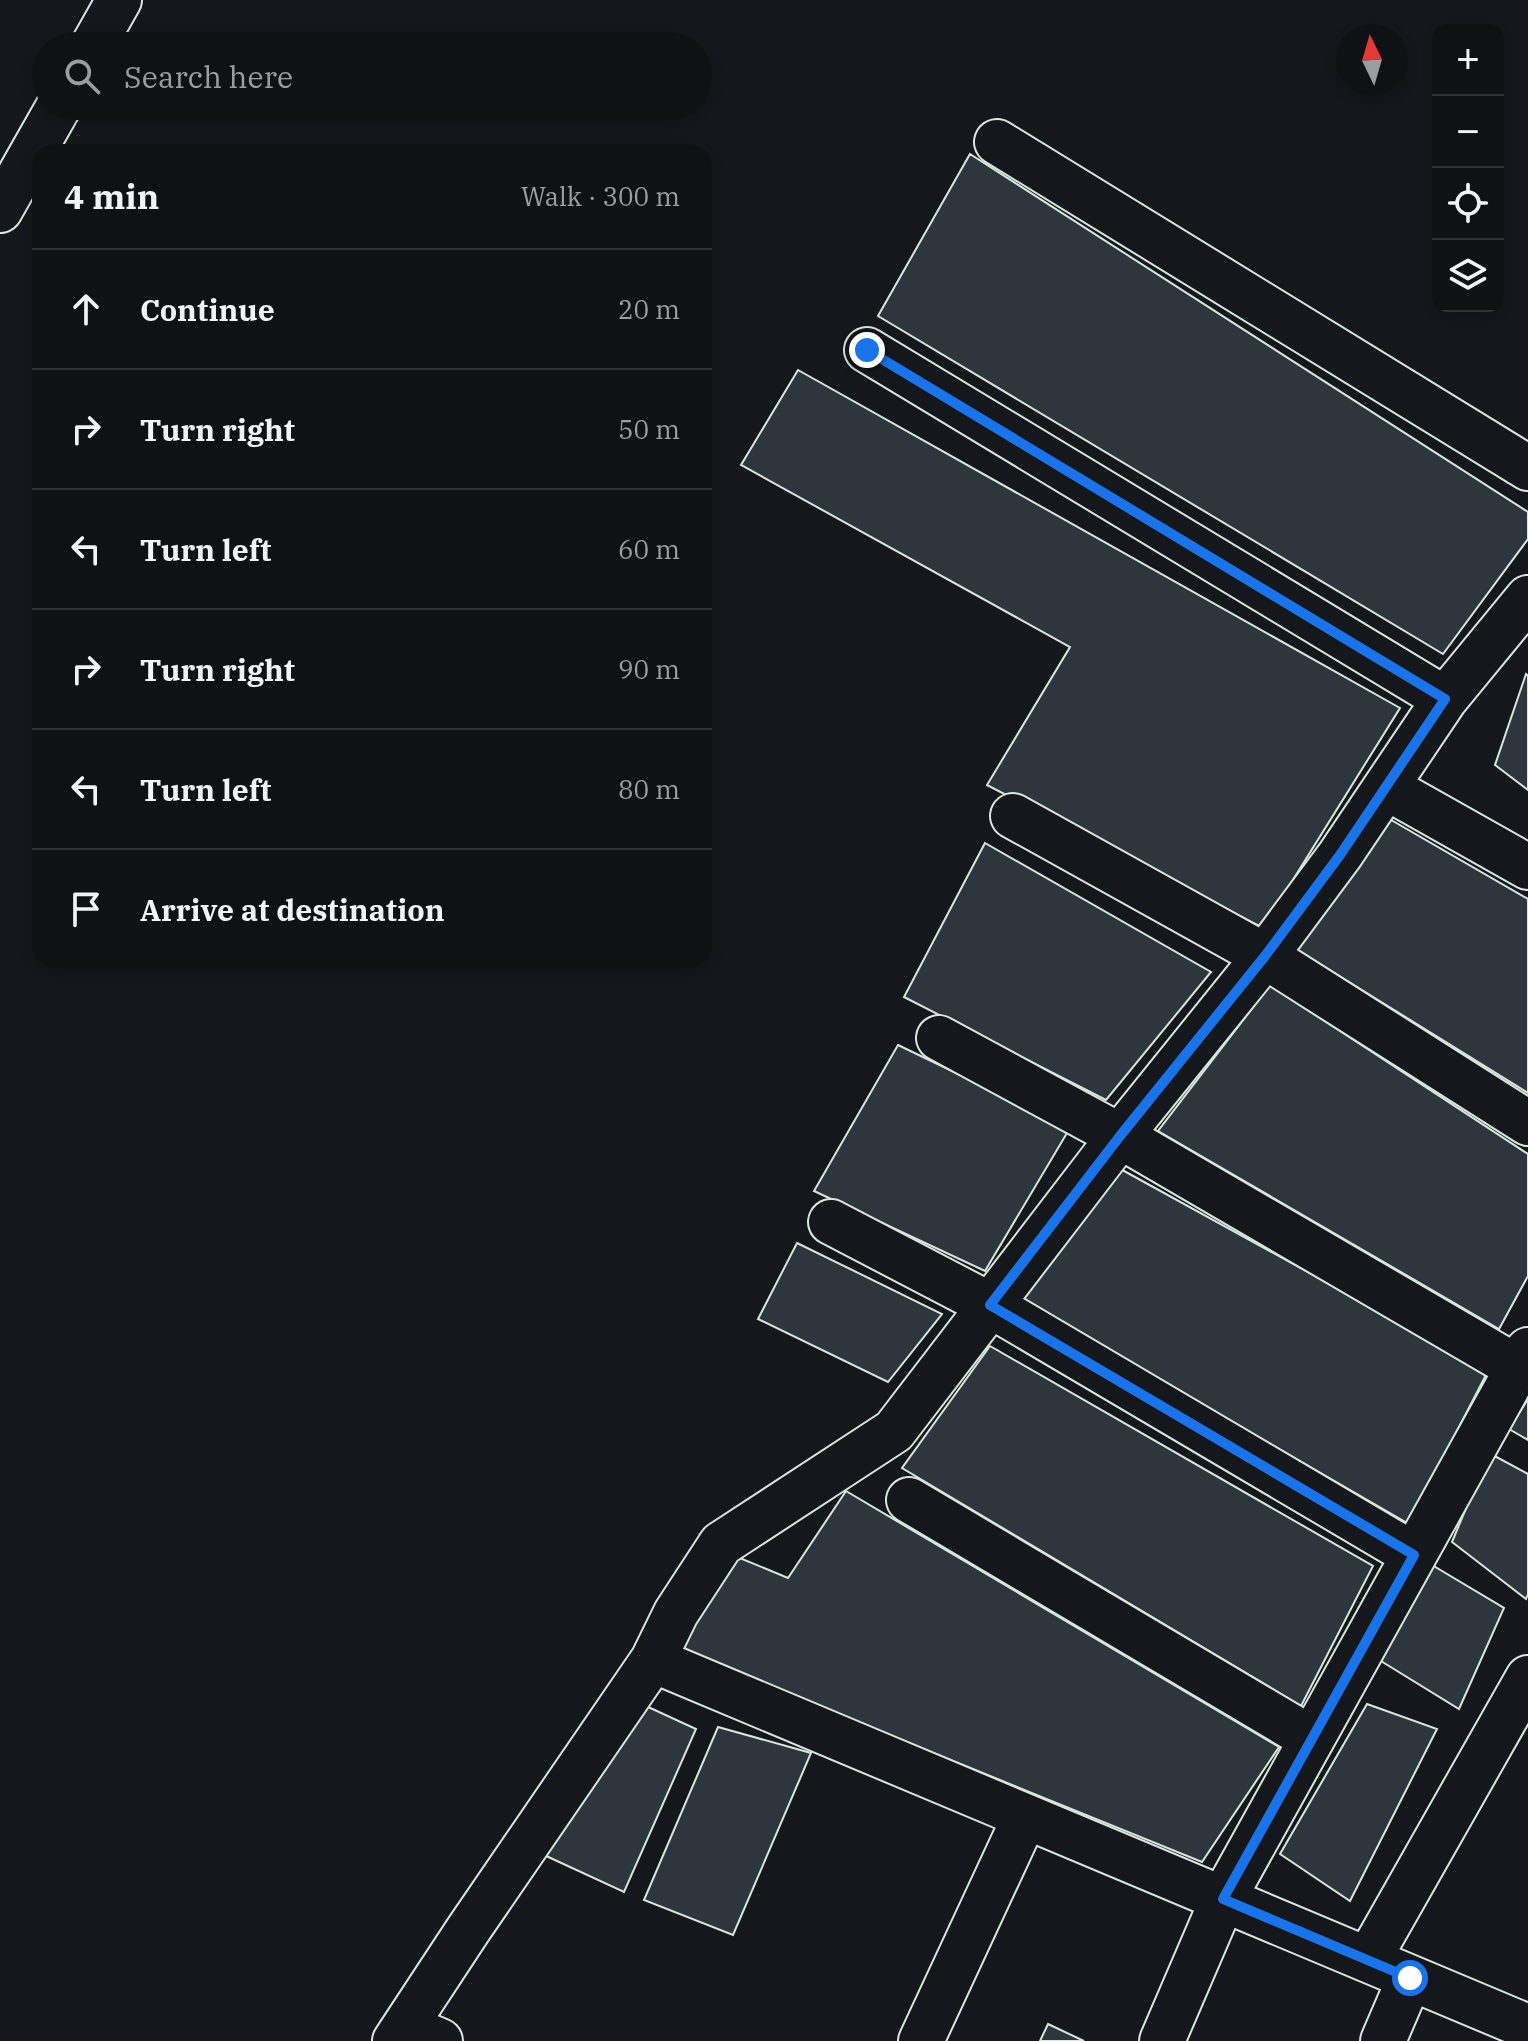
<!DOCTYPE html>
<html lang="en">
<head>
<meta charset="utf-8">
<style>
  :root { --surface:#0f1215; --page:#1d2022; --text:#f1f3f6; --muted:#9b9ea0; --line:#2f3234 }
  body { margin:0; font-family:"IBM Plex Serif",serif; background:var(--page); color:var(--text) }
  .controls { position:absolute; right:24px; top:24px; display:grid; overflow:hidden; border-radius:16px; box-shadow:0 4px 12px #0003 }
  .controls button { width:72px; height:72px; display:grid; place-items:center; padding:0; border:0; border-bottom:2px solid var(--line); background:var(--surface); color:var(--text); font:40px sans-serif }
  .compass { position:absolute; left:1336px; top:24px; width:72px; height:72px; border-radius:50%; background:var(--surface); box-shadow:0 4px 12px #0003; rotate:355deg }
  .stop { position:absolute; width:24px; height:24px; margin:-18px; border:6px solid #1a73e8; border-radius:50%; background:#fff }
  .stop.end { background:#1a73e8; border-color:#fff; box-shadow:0 2px 8px #0008 }
  .list { margin:0; padding:0; list-style:none }
  h2 { display:flex; justify-content:space-between; align-items:center; height:104px; margin:0; padding:0 32px; font-size:34px }
  h2 small { font-size:26px; font-weight:400; color:var(--muted) }
  .list li { display:grid; grid-template-columns:52px 1fr auto; gap:24px; align-items:center; box-sizing:border-box; height:120px; padding:0 32px; border-top:2px solid var(--line) }
  .list b { display:block; font-size:30px; white-space:nowrap }
  .list em { font-size:26px; font-style:normal; color:var(--muted) }
  .icon { flex:none; width:44px; height:44px; fill:none; stroke:currentColor; stroke-width:2; stroke-linecap:round; stroke-linejoin:round }
  .map { position:relative; flex:none; width:1528px; height:2041px; overflow:hidden }
  .search { position:absolute; background:var(--surface); box-shadow:0 4px 12px #0003; left:32px; top:32px; width:680px; height:88px; display:flex; align-items:center; gap:20px; box-sizing:border-box; padding:0 28px; border-radius:44px; color:var(--muted); font-size:30px }
  .panel { position:absolute; background:var(--surface); box-shadow:0 4px 12px #0003; left:32px; top:144px; width:680px; height:824px; border-radius:24px }
  .map>svg:first-child { display:block }
  .building { fill:#2c363c; stroke:#d8e6dc; stroke-width:2 }
  .lines { fill:none; stroke-linecap:round; stroke-linejoin:round }
  .street-casing { stroke:#d8e6dc; stroke-width:48 }
  .street { stroke:#14181c; stroke-width:44 }
  .route { stroke:#1a73e8; stroke-width:10 }
</style>
</head>
<body>
<div class="map">
<svg width="1528" height="2041" viewBox="0 0 1528 2041">
  <rect width="100%" height="100%" fill="#14181c"/>
  <path class="building" d="M970,154L1528,512V539L1443,654L878,316Z
    M798,370L1400,708L1263,928L987,785L1070,647L741,465Z
    M1526,674L1528,676V790L1495,765Z
    M1386,817L1528,899V1093L1294,948Z
    M985,843L1211,972L1106,1100L904,997Z
    M1270,985L1528,1154V1276L1499,1329L1158,1131Z
    M898,1045L1070,1128L985,1271L814,1191Z
    M1115,1166L1488,1371L1409,1524L1019,1299Z
    M797,1243L942,1314L888,1382L758,1319Z
    M990,1346L1373,1566L1301,1706L902,1468Z
    M1528,1399V1440L1509,1429Z
    M1489,1453L1528,1474V1594L1526,1599L1452,1542Z
    M846,1491L1279,1747L1202,1862L675,1648L735,1556L788,1578Z
    M1432,1565L1504,1608L1459,1709L1376,1658Z
    M1367,1704L1437,1729L1350,1901L1280,1854Z
    M646,1706L696,1729L624,1892L544,1855Z
    M718,1727L811,1753L733,1935L644,1900Z
    M1048,2024L1084,2041H1040Z"/>
  <g class="lines">
    <defs>
      <path id="street" d="M93,46L119,0
        M997,142L1528,468
        M0,210L59,106
        M867,350L1445,699
        M1386,787L1528,867
        M1013,816L1265,956L1528,1123
        M939,1038L1120,1136L1518,1368
        M831,1222L990,1305L1414,1555
        M909,1500L1312,1739
        M653,1660L1528,2027
        M1368,1960L1528,1678
        M405,2026L440,2041
        M395,2041L468,1930L653,1660L676,1613L721,1544L894,1431L1120,1136L1265,956L1340,855L1445,699L1528,598
        M921,2041L1025,1817
        M1162,2041L1223,1899L1528,1350
        M1383,2041L1410,1978"/>
    </defs>
    <use href="#street" class="street-casing"/>
    <use href="#street" class="street"/>
  </g>
  <g class="lines">
    <path class="route" d="M867,350L1445,699L1340,855L1265,956L1120,1136L990,1305L1414,1555L1223,1899L1410,1978"/>
  </g>
</svg>
<div class="controls">
<button>+</button>
<button>−</button>
<button><svg class="icon" aria-label="locate" viewBox="0 0 24 24"><circle cx="12" cy="12" r="6"/><path d="M12 2v4M12 18v4M2 12h4M18 12h4"/></svg></button>
<button><svg class="icon" aria-label="layers" viewBox="0 0 24 24"><path d="M12 4l9 5-9 5-9-5zM3 14l9 5 9-5"/></svg></button>
</div>
<svg class="compass" viewBox="-18 -18 36 36"><path d="M0-13l5 13h-10z" fill="#e53935"/><path d="M0 13l5-13h-10z" fill="#9b9ea0"/></svg>
<div class="stop" style="left:1410px;top:1978px"></div>
<div class="stop end" style="left:867px;top:350px"></div>
<div class="search"><svg class="icon" aria-label="search" viewBox="0 0 24 24"><circle cx="10" cy="10" r="6"/><path d="M15 15l6 6"/></svg>Search here</div>
<section class="panel">
<h2>4 min<small>Walk · 300 m</small></h2>
<ul class="list">
<li><svg class="icon" aria-label="ahead" viewBox="0 0 24 24"><path d="M12 20V5M6 11l6-6 6 6"/></svg><div><b>Continue</b></div><em>20 m</em></li>
<li><svg class="icon" aria-label="right" viewBox="0 0 24 24"><path d="M7 20v-9h11M14 6l5 5-5 5"/></svg><div><b>Turn right</b></div><em>50 m</em></li>
<li><svg class="icon" aria-label="left" viewBox="0 0 24 24"><path d="M17 20v-9H6M10 6l-5 5 5 5"/></svg><div><b>Turn left</b></div><em>60 m</em></li>
<li><svg class="icon" aria-label="right" viewBox="0 0 24 24"><path d="M7 20v-9h11M14 6l5 5-5 5"/></svg><div><b>Turn right</b></div><em>90 m</em></li>
<li><svg class="icon" aria-label="left" viewBox="0 0 24 24"><path d="M17 20v-9H6M10 6l-5 5 5 5"/></svg><div><b>Turn left</b></div><em>80 m</em></li>
<li><svg class="icon" aria-label="arrive" viewBox="0 0 24 24"><path d="M6 21V4h12l-3 4 3 4H6"/></svg><div><b>Arrive at destination</b></div></li>
</ul>
</section>
</div>
</body>
</html>
